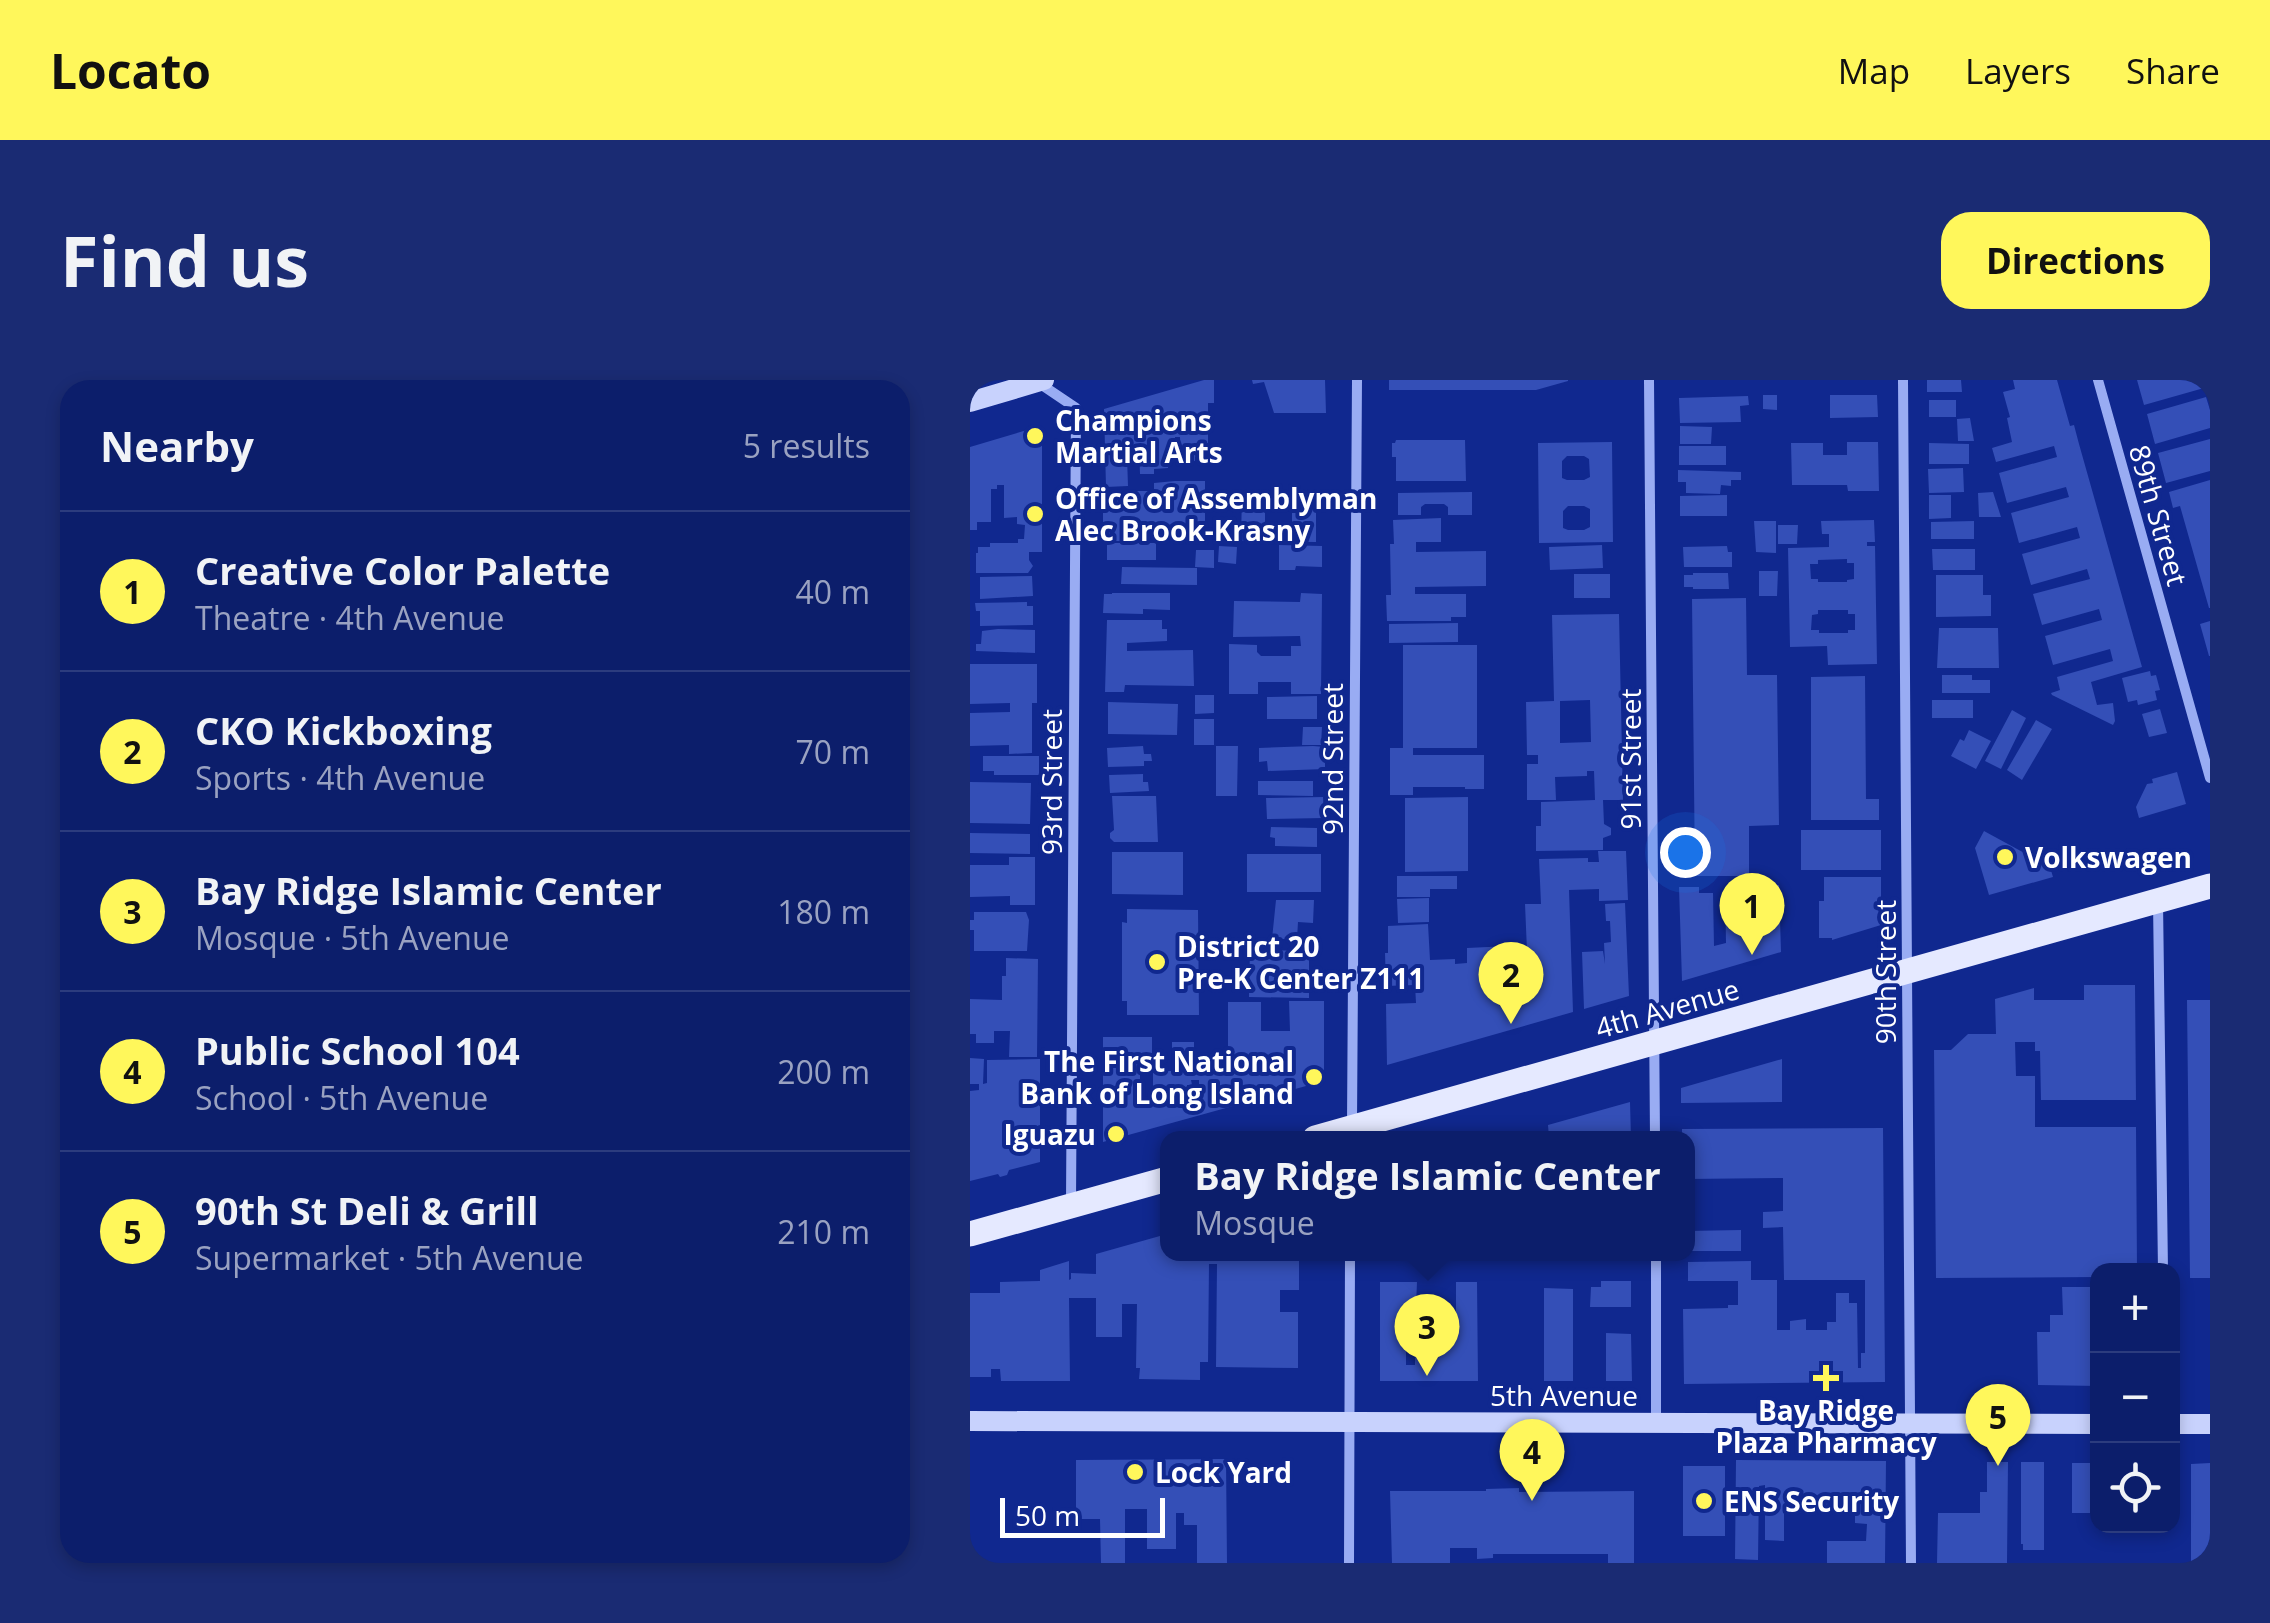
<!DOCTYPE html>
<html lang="en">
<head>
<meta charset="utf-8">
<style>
  :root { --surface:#0c1e6b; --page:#1a2b73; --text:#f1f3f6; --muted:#9aa2c1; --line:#2c3c7e; --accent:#fff75b }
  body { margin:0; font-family:"Open Sans",sans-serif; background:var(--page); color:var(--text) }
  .controls { position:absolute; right:30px; bottom:30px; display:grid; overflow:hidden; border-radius:20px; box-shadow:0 5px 15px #0003 }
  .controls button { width:90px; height:90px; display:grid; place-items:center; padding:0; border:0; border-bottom:2px solid var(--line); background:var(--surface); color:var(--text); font:50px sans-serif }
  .scale { position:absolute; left:30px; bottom:25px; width:165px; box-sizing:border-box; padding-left:10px; border:5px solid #fff; border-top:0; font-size:28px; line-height:35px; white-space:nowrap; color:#fff; -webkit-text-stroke:8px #10288f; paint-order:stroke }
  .you { position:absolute; left:715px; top:472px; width:35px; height:35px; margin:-25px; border:8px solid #fff; border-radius:50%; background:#1a73e8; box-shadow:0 0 0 15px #1a73e833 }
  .badge { display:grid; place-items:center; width:65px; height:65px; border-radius:50%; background:var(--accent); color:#111; font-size:32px; font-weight:700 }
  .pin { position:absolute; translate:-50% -82px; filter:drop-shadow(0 2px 5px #0008) }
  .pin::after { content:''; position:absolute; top:52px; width:35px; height:30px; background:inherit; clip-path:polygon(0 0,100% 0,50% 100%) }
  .popup { position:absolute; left:190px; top:751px; width:535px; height:130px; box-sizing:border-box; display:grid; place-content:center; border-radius:20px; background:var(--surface); filter:drop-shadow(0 2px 8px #0005); font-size:32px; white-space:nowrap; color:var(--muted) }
  .popup b { font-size:38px; color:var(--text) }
  .popup::after { content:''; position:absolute; left:50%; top:100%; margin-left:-20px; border:20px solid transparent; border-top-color:var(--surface) }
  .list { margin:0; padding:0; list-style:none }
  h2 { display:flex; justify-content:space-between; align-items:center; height:130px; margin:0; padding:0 40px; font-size:42px }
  h2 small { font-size:32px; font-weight:400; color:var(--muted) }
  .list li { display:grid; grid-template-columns:65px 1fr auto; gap:30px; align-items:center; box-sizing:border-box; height:160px; padding:0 40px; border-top:2px solid var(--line) }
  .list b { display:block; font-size:38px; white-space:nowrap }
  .list p { margin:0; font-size:32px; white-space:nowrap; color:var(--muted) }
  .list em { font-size:32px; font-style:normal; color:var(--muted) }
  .icon { flex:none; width:55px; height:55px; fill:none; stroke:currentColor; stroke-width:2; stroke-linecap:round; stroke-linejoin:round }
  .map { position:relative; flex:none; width:1240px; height:1183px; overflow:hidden; border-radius:30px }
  header { display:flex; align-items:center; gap:60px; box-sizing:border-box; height:140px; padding:0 50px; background:var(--accent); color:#111 }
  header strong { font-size:48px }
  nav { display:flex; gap:55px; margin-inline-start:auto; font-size:35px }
  .intro { display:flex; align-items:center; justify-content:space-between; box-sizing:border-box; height:240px; padding:0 60px }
  h1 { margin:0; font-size:70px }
  .button { padding:25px 45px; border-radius:30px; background:var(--accent); color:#111; font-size:35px; font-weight:700 }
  main { display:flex; gap:60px; padding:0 60px }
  aside { flex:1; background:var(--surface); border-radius:30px; box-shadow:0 5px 15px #0003 }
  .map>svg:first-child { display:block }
  .building { fill:#344fb7; fill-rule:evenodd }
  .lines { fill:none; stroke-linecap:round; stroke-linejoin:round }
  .street { stroke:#99acf3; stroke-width:10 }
  .secondary { stroke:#c8d2fd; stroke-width:20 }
  .primary { stroke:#e5e9ff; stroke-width:25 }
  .poi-dot { fill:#fff75b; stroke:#10288f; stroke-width:4 }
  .labels { text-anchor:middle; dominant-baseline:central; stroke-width:8; stroke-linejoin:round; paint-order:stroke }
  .poi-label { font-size:28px; font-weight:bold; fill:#fff; stroke:#10288f; text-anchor:start }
  .street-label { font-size:28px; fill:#fff; stroke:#10288f }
</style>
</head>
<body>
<header>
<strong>Locato</strong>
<nav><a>Map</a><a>Layers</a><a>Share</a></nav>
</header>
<div class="intro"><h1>Find us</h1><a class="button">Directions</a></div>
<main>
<aside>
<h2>Nearby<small>5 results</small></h2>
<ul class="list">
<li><span class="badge">1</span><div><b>Creative Color Palette</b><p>Theatre · 4th Avenue</p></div><em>40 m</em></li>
<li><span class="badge">2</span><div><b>CKO Kickboxing</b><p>Sports · 4th Avenue</p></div><em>70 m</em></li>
<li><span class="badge">3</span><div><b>Bay Ridge Islamic Center</b><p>Mosque · 5th Avenue</p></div><em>180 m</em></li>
<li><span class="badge">4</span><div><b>Public School 104</b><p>School · 5th Avenue</p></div><em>200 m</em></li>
<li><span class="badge">5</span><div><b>90th St Deli &amp; Grill</b><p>Supermarket · 5th Avenue</p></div><em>210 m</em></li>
</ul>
</aside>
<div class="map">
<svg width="1240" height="1183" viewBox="0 0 1240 1183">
  <rect width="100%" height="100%" fill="#10288f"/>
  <path class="building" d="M234,0H244V23H238V77H225V81L211,82L210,57H205V64H197L198,88L184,89V94H170L169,67L164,68V76H157L158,106L136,107L134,29Z
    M282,0H355L356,33H304L294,2L283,4Z
    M419,0H598V1L566,10H419Z
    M957,0H991L992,12H957Z
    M1043,0H1087L1100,46L1104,45L1109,64L1172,287L1121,302L1127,325L1143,323L1145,341L1143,345L1082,315L1081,313L1090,310L1087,297L1143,281L1140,269L1083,285L1075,256L1132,240L1129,229L1072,245L1063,214L1120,199L1117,189L1061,205L1052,174L1110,158L1107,147L1049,163L1041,133L1099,117L1096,107L1037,123L1029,93L1087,77L1084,66L1026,82L1022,68L1042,62L1037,38L1040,37L1033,12L1045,9Z
    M1167,0H1231L1234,8L1174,25Z
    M793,15H807V30L793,29Z
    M860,15H907L908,37L860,38Z
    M778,16L779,25L770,26L771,42L710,43L709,18Z
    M1236,17L1240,30V48L1185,64L1177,34Z
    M959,20H986V37H959Z
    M1000,38L1004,61H988L987,39Z
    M710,46L742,47L741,64H710Z
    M67,47L71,48L72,51V172H59V180L63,186L58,193H6V173H8V167H20V163H48V159H54L55,145L47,144V137L34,138V105H27V109H21V142H7V150H0V67Z
    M1240,59V91L1196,103L1188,73Z
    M426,60H495L496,101H426V77H422V63H425Z
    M642,62L643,162L569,163L568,63ZM597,76H614L619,79L620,97L614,100H597L592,98V81ZM598,126H614L620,129V147L614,150H598L593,148V131Z
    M877,62H908L909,111H878L877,105H822L821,63H853V75H877Z
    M959,63L999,64V84H959Z
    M709,66H756V85H709Z
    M993,88L994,112L959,113L958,89Z
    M708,90L771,92V100H761V106L751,105L750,114L716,113V102H708Z
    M1240,100V228H1239L1210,126L1203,128L1199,112Z
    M205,101H235V152H206V155H163V161H133V117L164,118V111H184V103Z
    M272,112L346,113V162L271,161ZM317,123L322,128V147L317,151H301L295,146V127L300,124Z
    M502,112V135H478V127L474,124H455L451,127V135H428V113Z
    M1023,112L1031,137H1009L1008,113Z
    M757,115V136H710V116Z
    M959,115H981V138L959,139Z
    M471,138V162H446V172L516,171V206L445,207V214H496V237H481V241H417L416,215H421L420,164H424L423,140Z
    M904,140L905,162H897V166H905L907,284L858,285L857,266L820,267L818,168L859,167V154H852L851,141ZM877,179V183H884V199L877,200V202H848V199H841L840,184H848V180ZM848,230H878V234H885V250H878V253H849V250H841L842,235L848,234Z
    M784,141H806V173L786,172Z
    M1004,141V159H961V142Z
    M808,145H828L827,164H808Z
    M137,163H186V180H137Z
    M309,165L352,166V187L326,186L325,190H309Z
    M632,165L633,188L580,190L579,167Z
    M249,166L267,167L266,184L248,182Z
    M757,166L758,172H762V187H714L713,167Z
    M962,169H1005V190H963Z
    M226,170H244V188L225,187Z
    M152,187L227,188V205L151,204Z
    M789,191H808L807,216H789Z
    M723,193H758L759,209H723V207H714V195H723Z
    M604,194H640V218H604Z
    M966,195H1013V215H1021V236L966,237Z
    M62,196L63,216L10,219V197Z
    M142,213H200V230L173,229V234L133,233L134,214H142Z
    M331,213L352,214L351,314H321V302H288V314H259V264L287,265V272L291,276H321V266H331L330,256L263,257L264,221L330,222Z
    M776,218L777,295H807L809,445L779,446V496H725L722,219Z
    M57,222V226H63V245L10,246V231H6L5,223Z
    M649,234L653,420H633L634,444L641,448V455L633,458V470L566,471V446H571V422L625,420L624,391H617V396L585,397L586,420H557V384H568V375H557L556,322L584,321L582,235ZM620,320L621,362L590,363V321Z
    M137,240H192V249H197V261L157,263V271L223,270L224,306L155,305L154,312H135Z
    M1240,241V276H1239L1230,244Z
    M488,243V262L419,263V244Z
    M969,248H1028L1029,288H967Z
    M28,249L65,250V273L6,271V264H11L12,251Z
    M433,265H507V368H443V375H514V409H495V407H443V415H420V368H433Z
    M0,284H67V323H62V373L39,374V365L0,366V333L40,332V323L0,324Z
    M1180,291L1181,296L1186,295L1190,310L1185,311L1187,320L1168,325L1167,320L1158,322L1152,298Z
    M972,295H1002V300H1020V313H972Z
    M895,296L896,419H909V440H841V297Z
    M225,315H244V333L225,334Z
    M347,316V339H297V317Z
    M962,320H1003V338H962Z
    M138,322L208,324L207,355L138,354Z
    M1190,329L1197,353L1179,357L1172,334Z
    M1042,330L1056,338L1031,389L1015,381Z
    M224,339H244V365H224Z
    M1066,340L1082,349L1052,400L1037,390Z
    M333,347H352L351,365H332Z
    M999,350L1021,361L1006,389L981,376L990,359L994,361Z
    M173,366L174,374H181L182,381H174V386L138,387L137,368Z
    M246,366H268L267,416H246Z
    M343,366L355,367V389L298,391L297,381L289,382V368Z
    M13,376H69V395H24V391H13Z
    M1207,392L1216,424L1169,438L1166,427L1177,404L1183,403L1182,399Z
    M173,394V402H178L179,411L140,413L139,395Z
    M288,401H343V416L288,415Z
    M0,402L61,403L60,444L0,443Z
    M142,416H186L188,462H144L140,458V453L144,450Z
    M353,417L354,438L297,439L296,418Z
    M498,417V491L435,492V418Z
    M301,447L347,448V467L305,466V458L300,457Z
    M831,450H911V490H831Z
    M1014,451L1080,487L1083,497L1019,515L1005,468Z
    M0,453L60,454V474L0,473Z
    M628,471H656L658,520L629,521V509L599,510L603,632L417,685L416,624L446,623L445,605L416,606L415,573H418V546L458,544L460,580L485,579V584L497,583V568L539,566V571H557L555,524H571L569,479L618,478V482H629Z
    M142,472H213V515L142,514Z
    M277,474H351V512H277Z
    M39,477H65V525H40V516L0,517V485H39Z
    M427,496H487V509H460V517H427Z
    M854,497H911V545L862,560V558H849V521H854Z
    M809,505L811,572L712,601L709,507H729V513H743L744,566L756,563L755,507H770V511H784L785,555L791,554L790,551L796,550L795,506Z
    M459,518V542L428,543L427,519Z
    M306,520H344L343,543L328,542L327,559H302Z
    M655,523L659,616L614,629L612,572L633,571L635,584L634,563L641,562L640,541H636L635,524Z
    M157,529L228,530L229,635H157V621H152V542L157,543Z
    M4,532H56L59,540L57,571H4V550H0V540H4Z
    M280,570L339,571V618L279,617Z
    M36,578L68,579L67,677H39L40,651H24V663H6V654H0V619L32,620V596H36Z
    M1114,605H1165L1166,720H1071L1070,671H1065V662H1045L1046,696H1065V747H1166L1167,890H1128V897L966,898L964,670H981L998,654H1026L1025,619L1064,608V620H1114Z
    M1217,620H1240V898H1220Z
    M319,621H354V701L133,762V657H182V688H170V721L189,723V711H183V691H202V662H224V679L258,681V622H291V651H320ZM221,700H229V713H225V719H217V705H222Z
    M0,678L14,679L13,704L17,703V680L70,679V782L39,790L37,795L30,797L28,794L0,801V711L9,710V704H0Z
    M812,679V722L711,723V708Z
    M660,722L661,758H579L578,745Z
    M913,748L915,1002L714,1004L713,929L758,928V925H768V901H718V882L781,881V900H807V950H820V941L836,939V950H857V942H866V913H879V923H887L888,988H891V973H895V900H814L813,847L793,848V832L813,831V798L717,799V758H712V749Z
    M771,850V871H718L717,851Z
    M197,854V874H329V910H310V932H328V988L246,987L247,884H239L238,982H230V1000L169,999L170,988H166L167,924H152V957H126V918H99L100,1001H31L30,989H21V997H0V913H30V902L70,901V890L99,881V900L101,899V893L126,894V874Z
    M631,901H661V927H620L621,907H631Z
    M410,902H447L445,951H452V943H486V902H507L508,1001H410ZM436,961H445V985H436Z
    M1092,907H1128V1006L1068,1005L1067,952H1080V935H1093Z
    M574,908L603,909V1001H574Z
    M636,953L661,954L662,1001H636Z
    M256,1079L257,1183H227V1145H214V1133H206V1169H177V1129H155V1183H131L130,1139H106V1080Z
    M766,1080L916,1081L915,1183H857V1161H896L897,1144L885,1143V1133H814V1161L795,1160V1105L789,1106L788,1180L765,1179Z
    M1017,1082H1038L1037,1183H967L968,1133H1010V1112H1017Z
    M1051,1082H1074V1170H1053V1164H1051Z
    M1102,1083H1128V1133H1102Z
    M1240,1083V1183H1221V1084Z
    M713,1086H755V1156H713Z
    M549,1108V1112L664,1111V1183H638V1174H523V1178L507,1179V1168H480V1183H422L420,1111H516V1109Z"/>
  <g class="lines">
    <path class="street" d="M679,0L685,758
      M933,0L941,1183
      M1128,0L1240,398
      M69,3L106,28L101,822
      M1188,522L1193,891
      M382,744L387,0
      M686,874V1042
      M379,1183L380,874"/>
    <path class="secondary" d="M0,22L74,0
      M0,1041L1128,1044
      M1202,1044H1240"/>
    <path class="primary" d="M345,758L1240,506
      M0,854L197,799"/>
  </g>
  <g class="poi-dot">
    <circle cx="65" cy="56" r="10"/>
    <circle cx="65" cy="134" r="10"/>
    <circle cx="1035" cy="477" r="10"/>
    <circle cx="187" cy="582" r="10"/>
    <circle cx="344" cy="697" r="10"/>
    <circle cx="146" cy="754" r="10"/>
    <path d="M851 983h10v10h10v10h-10v10h-10v-10h-10v-10h10z"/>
    <circle cx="165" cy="1092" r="10"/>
    <circle cx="734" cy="1121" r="10"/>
  </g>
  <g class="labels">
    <g class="poi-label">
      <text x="85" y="40">Champions<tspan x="85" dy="32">Martial Arts</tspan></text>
      <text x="85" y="118">Office of Assemblyman<tspan x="85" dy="32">Alec Brook-Krasny</tspan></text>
      <text x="1055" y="477">Volkswagen</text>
      <text x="207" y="566">District 20<tspan x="207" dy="32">Pre-K Center Z111</tspan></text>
      <text x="324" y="681" text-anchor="end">The First National<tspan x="324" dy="32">Bank of Long Island</tspan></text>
      <text x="126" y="754" text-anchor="end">Iguazu</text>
      <text x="856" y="1030" text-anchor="middle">Bay Ridge<tspan x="856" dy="32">Plaza Pharmacy</tspan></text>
      <text x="185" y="1092">Lock Yard</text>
      <text x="754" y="1121">ENS Security</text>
    </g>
    <g class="street-label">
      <text transform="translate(1189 135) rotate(74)">89th Street</text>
      <text transform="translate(362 379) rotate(-90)">92nd Street</text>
      <text transform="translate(660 379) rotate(-90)">91st Street</text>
      <text transform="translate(81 402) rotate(-90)">93rd Street</text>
      <text transform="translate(915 592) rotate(-90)">90th Street</text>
      <text transform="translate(697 628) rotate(-16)">4th Avenue</text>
      <text x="594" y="1015">5th Avenue</text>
    </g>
  </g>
</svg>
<div class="controls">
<button>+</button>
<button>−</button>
<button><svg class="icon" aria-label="locate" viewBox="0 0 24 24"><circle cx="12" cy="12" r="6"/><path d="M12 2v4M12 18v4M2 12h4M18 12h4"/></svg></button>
</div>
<div class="scale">50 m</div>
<div class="you"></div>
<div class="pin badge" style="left:782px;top:575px">1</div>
<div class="pin badge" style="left:541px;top:644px">2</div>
<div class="pin badge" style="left:457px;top:996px">3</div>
<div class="popup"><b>Bay Ridge Islamic Center</b>Mosque</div>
<div class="pin badge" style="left:562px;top:1121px">4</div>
<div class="pin badge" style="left:1028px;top:1086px">5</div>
</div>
</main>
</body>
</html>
